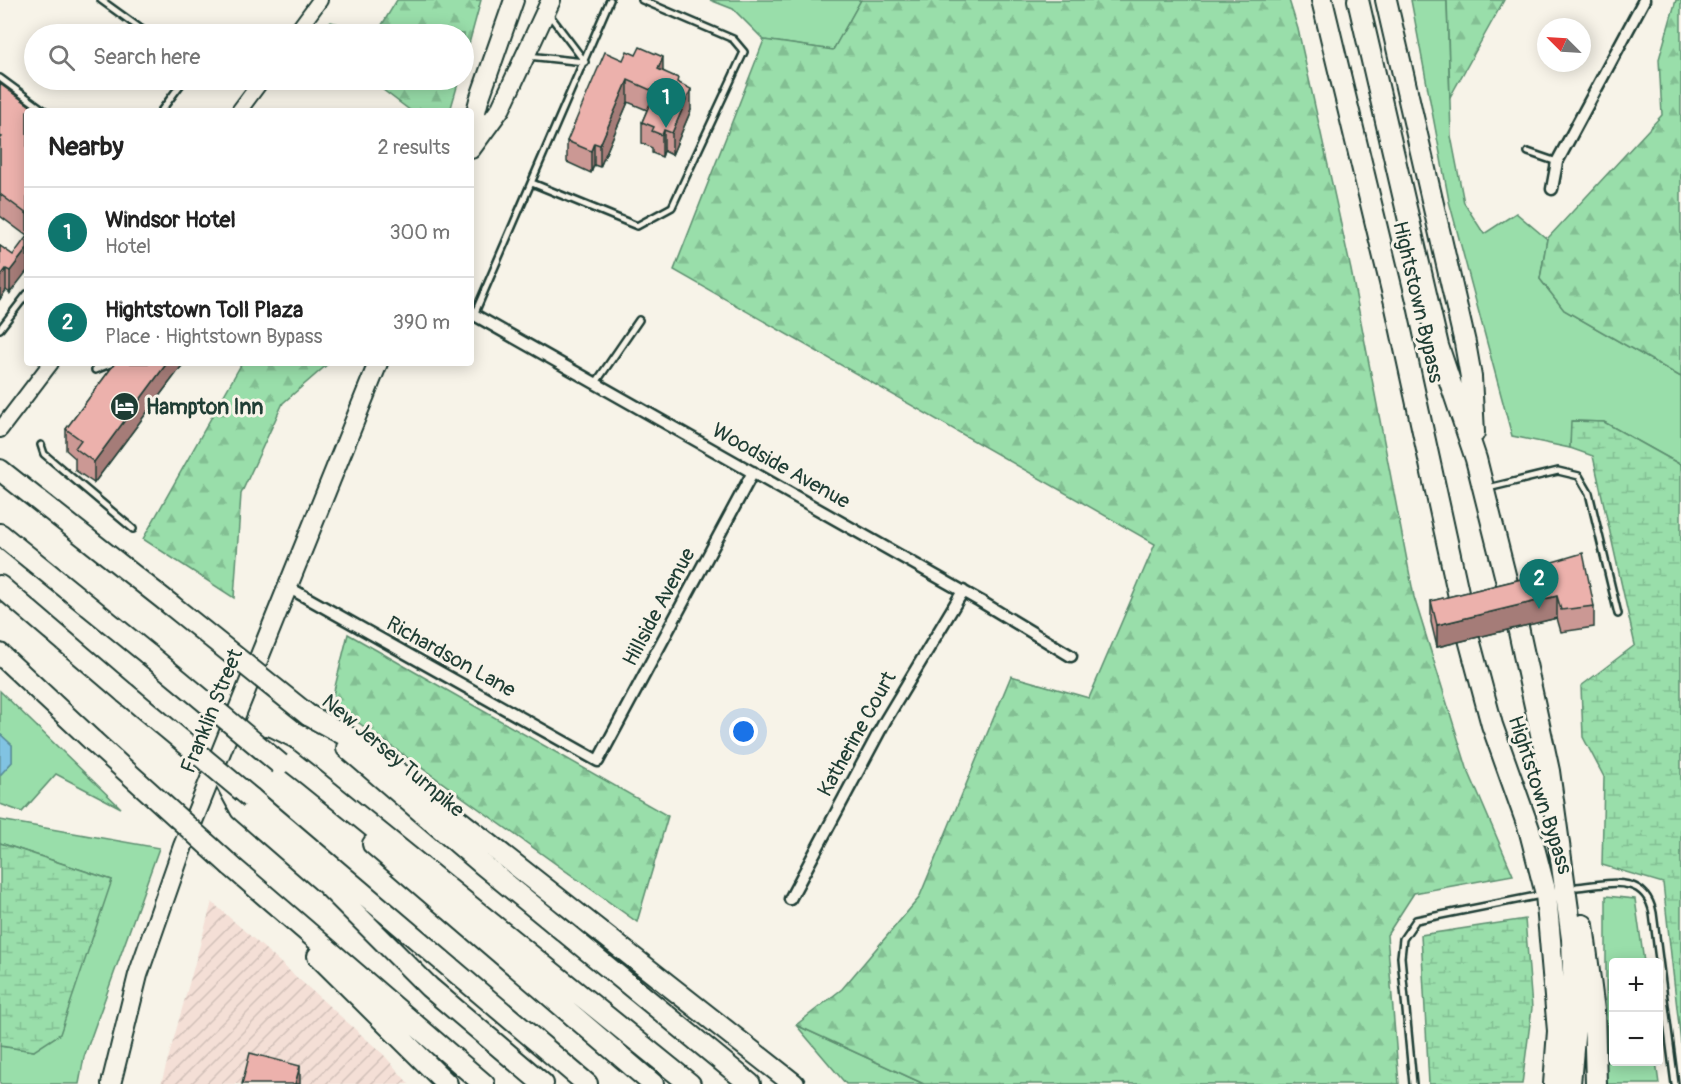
<!DOCTYPE html>
<html lang="en">
<head>
<meta charset="utf-8">
<style>
  :root { --surface:#fff; --page:#f6f6f6; --text:#222; --muted:#767676; --line:#e0e0e0; --accent:#0f766e }
  body { margin:0; font-family:Pangolin,sans-serif; background:var(--page); color:var(--text) }
  .controls { position:absolute; right:18px; bottom:18px; display:grid; overflow:hidden; border-radius:6px; box-shadow:0 3px 15px #0003 }
  .controls button { width:54px; height:54px; display:grid; place-items:center; padding:0; border:0; border-bottom:2px solid var(--line); background:var(--surface); color:var(--text); font:30px sans-serif }
  .compass { position:absolute; left:1537px; top:18px; width:54px; height:54px; border-radius:50%; background:var(--surface); box-shadow:0 3px 15px #0003; rotate:294deg }
  .you { position:absolute; left:744px; top:732px; width:21px; height:21px; margin:-15px; border:4px solid #fff; border-radius:50%; background:#1a73e8; box-shadow:0 0 0 9px #1a73e833 }
  .badge { display:grid; place-items:center; width:39px; height:39px; border-radius:50%; background:var(--accent); color:#fff; font-size:20px; font-weight:700 }
  .pin { position:absolute; translate:-50% -50px; filter:drop-shadow(0 2px 3px #0008) }
  .pin::after { content:''; position:absolute; top:32px; width:21px; height:18px; background:inherit; clip-path:polygon(0 0,100% 0,50% 100%) }
  .list { margin:0; padding:0; list-style:none }
  h2 { display:flex; justify-content:space-between; align-items:center; height:78px; margin:0; padding:0 24px; font-size:26px }
  h2 small { font-size:20px; font-weight:400; color:var(--muted) }
  .list li { display:grid; grid-template-columns:39px 1fr auto; gap:18px; align-items:center; box-sizing:border-box; height:90px; padding:0 24px; border-top:2px solid var(--line) }
  .list b { display:block; font-size:22px; white-space:nowrap }
  .list p { margin:0; font-size:20px; white-space:nowrap; color:var(--muted) }
  .list em { font-size:20px; font-style:normal; color:var(--muted) }
  .icon { flex:none; width:33px; height:33px; fill:none; stroke:currentColor; stroke-width:2; stroke-linecap:round; stroke-linejoin:round }
  .map { position:relative; flex:none; width:1681px; height:1084px; overflow:hidden }
  .search { position:absolute; background:var(--surface); box-shadow:0 3px 15px #0003; left:24px; top:24px; width:450px; height:66px; display:flex; align-items:center; gap:15px; box-sizing:border-box; padding:0 21px; border-radius:33px; color:var(--muted); font-size:22px }
  .panel { position:absolute; background:var(--surface); box-shadow:0 3px 15px #0003; left:24px; top:108px; width:450px; height:258px; border-radius:6px }
  .map>svg:first-child { display:block }
  .industrial { fill:url(#industrial-furrows) }
  .green { fill:#99deaa; stroke:#5c8e6f; stroke-width:1.5 }
  .forest { fill:url(#forest-firs); stroke:#5c8e6f; stroke-width:1.5 }
  .wetland { fill:url(#wetland-marsh); stroke:#5c8e6f; stroke-width:1.5 }
  .water { fill:#81c3e2; stroke:#5a8d9c; stroke-width:1.5 }
  .lines { fill:none; stroke-linecap:round; stroke-linejoin:round }
  .service-casing { stroke:#1f3d34; stroke-width:10 }
  .minor-casing { stroke:#1f3d34; stroke-width:15 }
  .tertiary-casing { stroke:#1f3d34; stroke-width:18 }
  .primary-casing { stroke:#1f3d34; stroke-width:22 }
  .motorway-casing { stroke:#1f3d34; stroke-width:24 }
  .service { stroke:#f7f3e8; stroke-width:5 }
  .minor { stroke:#f7f3e8; stroke-width:10 }
  .tertiary { stroke:#f7f3e8; stroke-width:14 }
  .primary { stroke:#f7f3e8; stroke-width:18 }
  .motorway { stroke:#f7f3e8; stroke-width:20 }
  .motorway-bridge-casing { stroke:#1f3d34; stroke-width:24; stroke-linecap:butt }
  .motorway-bridge { stroke:#f7f3e8; stroke-width:20 }
  .wall { fill:#cb9894; stroke:#1f3d34; stroke-width:1.5 }
  .shaded-wall { fill:#a57c78; stroke:#1f3d34; stroke-width:1.5 }
  .building { fill:#ecb1ac; stroke:#1f3d34; stroke-width:1.5 }
  .labels { text-anchor:middle; dominant-baseline:central; stroke-width:6; stroke-linejoin:round; paint-order:stroke }
  .street-label { font-size:21px; fill:#1f3d34; stroke:#f7f3e8 }
  .poi-label { font-size:21px; font-weight:bold; fill:#1f3d34; stroke:#f7f3e8; text-anchor:start }
</style>
</head>
<body>
<div class="map">
<svg width="1681" height="1084" viewBox="0 0 1681 1084">
  <defs>
    <pattern id="industrial-furrows" width="10" height="10" patternUnits="userSpaceOnUse" patternTransform="scale(1.5)"><rect width="10" height="10" fill="#f4dfd6"/><path d="M-1 1l2-2M0 10L10 0M9 11l2-2" fill="none" stroke="#d1c0b8"/></pattern>
    <pattern id="forest-firs" width="22" height="20" patternUnits="userSpaceOnUse" patternTransform="scale(1.5)"><rect width="22" height="20" fill="#99deaa"/><path d="M5 1l3.5 6h-7zM16 11l3.5 6h-7z" fill="#83bf93"/></pattern>
    <pattern id="wetland-marsh" width="20" height="14" patternUnits="userSpaceOnUse" patternTransform="scale(1.5)"><rect width="20" height="14" fill="#99deaa"/><path d="M1 5h8M5 5V1M11 12h8M15 12V8" fill="none" stroke="#83bf93"/></pattern>
  </defs>
  <rect width="100%" height="100%" fill="#f7f3e8"/>
  <filter id="ink" filterUnits="userSpaceOnUse"><feTurbulence type="fractalNoise" baseFrequency=".0167" numOctaves="2"/><feDisplacementMap in="SourceGraphic" scale="12" xChannelSelector="R" yChannelSelector="G"/><feConvolveMatrix kernelMatrix="1 2 1 2 8 2 1 2 1" color-interpolation-filters="sRGB"/></filter>
  <g filter="url(#ink)">
    <path class="industrial" d="M212,902L383,1054L409,1084H161Z"/>
    <path class="green" d="M710,0H861L833,50L764,40L733,9Z
      M1411,0H1447L1451,136L1464,203L1484,234L1516,213L1547,239L1540,279L1564,310L1681,377V465L1604,422L1572,421L1570,448L1512,436L1449,201Z
      M0,691L121,808L56,774L22,812L0,804V775L12,762V745L0,734Z
      M0,820L159,848L84,1057L79,1084H0V1046L34,1051L112,880L0,843Z
      M1606,896L1635,899L1644,962H1614V1062H1656L1659,1084H1606Z
      M796,1025L924,1084H846Z"/>
    <path class="forest" d="M397,0H481L464,62V34H315L331,22L377,33Z
      M861,0H1289L1298,29L1351,270L1414,597L1467,768L1513,875L1414,893L1387,935L1399,1084H924L796,1025L842,989L919,898L1011,676L1089,698L1155,544L674,270L764,40L833,50Z
      M1447,0H1504L1450,97Z
      M1676,0H1681V377L1564,310L1540,279L1547,239L1662,115L1659,59Z
      M370,80H459L450,111H411Z
      M242,363H329L283,403L241,494L234,598L143,539Z
      M348,634L668,816L637,922L331,703Z"/>
    <path class="wetland" d="M1571,421L1604,422L1681,465V1044L1663,883L1602,865L1604,777L1583,737L1581,686L1635,645L1593,456L1570,448Z
      M0,843L112,880L60,1034L34,1051L0,1046Z
      M1525,919L1532,1008L1522,1084H1429L1421,935Z"/>
    <path class="water" d="M0,734L12,745V762L0,775Z"/>
    <g class="lines">
      <defs>
        <path id="service" d="M101,0L148,34
          M548,13L585,62
          M528,56L584,62
          M0,78L45,111
          M161,111L184,80
          M1528,152L1557,162
          M532,183L637,226L672,207L744,52L733,39L642,0
          M474,315L610,0
          M0,329L27,294
          M96,363L95,370L113,363
          M595,384L639,320
          M41,445L44,454L133,529
          M1488,488L1558,471L1579,476L1589,493L1618,614
          M1577,887C1608,884 1645,873 1653,913L1675,1084
          M1413,1084L1401,957L1403,939L1416,920L1541,895"/>
        <path id="minor" d="M1552,189L1557,162L1644,0
          M471,313L980,601L1071,656
          M286,586L598,761L753,472
          M790,899L885,721L963,591"/>
        <path id="tertiary" d="M295,34L320,0
          M239,111L262,80
          M0,430L51,363"/>
        <path id="primary" d="M471,131L479,100L514,0
          M471,149L501,108L551,0
          M111,1084L138,975L183,846L378,363"/>
        <path id="motorway" d="M1322,0L1395,303L1463,615
          M1358,0L1438,346L1476,459L1512,603
          M1386,0L1465,343L1471,377L1474,433
          M0,470L171,605
          M0,534L149,655
          M0,586L125,693
          M1518,627L1549,771L1572,939L1575,1026L1570,1084
          M1469,639L1492,725L1530,832L1546,894L1558,1031L1554,1084
          M0,654L93,741
          M308,715L363,745L794,1084
          M265,747L285,757L308,775L690,1084
          M347,748L482,864L750,1084
          M221,773L241,810L326,884L429,987L543,1084
          M251,798L587,1084
          M373,844L653,1084
          M231,866L484,1084
          M1583,925L1594,1011L1596,1084
          M318,956L447,1084"/>
      </defs>
      <use href="#service" class="service-casing"/>
      <use href="#minor" class="minor-casing"/>
      <use href="#tertiary" class="tertiary-casing"/>
      <use href="#primary" class="primary-casing"/>
      <use href="#motorway" class="motorway-casing"/>
      <use href="#service" class="service"/>
      <use href="#minor" class="minor"/>
      <use href="#tertiary" class="tertiary"/>
      <use href="#primary" class="primary"/>
      <use href="#motorway" class="motorway"/>
      <defs>
        <path id="motorway-bridge" d="M171,605L308,715
          M149,655L280,764
          M125,693L251,798
          M93,741L231,866"/>
      </defs>
      <use href="#motorway-bridge" class="motorway-bridge-casing"/>
      <use href="#motorway-bridge" class="motorway-bridge"/>
    </g>
    <path class="wall" d="M623,60L663,71L678,83L691,110L672,155L664,151L662,157L652,153V148L642,143V122L647,110L628,102L600,167L594,165L591,173L567,162V141Z
      M0,84L27,111V236L0,216Z
      M0,246L13,255L10,293L6,290L0,299Z
      M115,363H184L94,483L75,470V458L66,450V429Z
      M1549,563L1594,606V627L1561,632L1557,618L1437,647L1431,622V601L1549,572Z"/>
    <path class="shaded-wall" d="M663,57V78L658,69Z
      M628,80V102L600,167V145Z
      M691,89V110L672,155V133Z
      M664,130V151L662,157V135Z
      M594,143V165L591,173V151Z
      M27,249V271L10,293V271Z
      M6,269V290L0,299V277Z
      M167,363H184L94,483V462Z
      M1557,596V618L1437,647V625Z
      M300,1066V1084H295Z"/>
    <path class="building" d="M640,47L663,57L658,69L678,78L677,82L691,89L672,133L664,130L662,135L652,131L654,127L642,122L655,92L628,80L600,145L594,143L591,151L567,141L605,52L623,60L627,51L636,55Z
      M0,84L37,111H27V214L0,194V139L2,137L0,136Z
      M27,236V249L10,271L6,269L0,277V246L13,255Z
      M115,363H167L94,462L75,448L81,440L66,429Z
      M1583,553L1594,606L1561,610L1557,596L1437,625L1431,601L1551,572L1549,563Z
      M250,1053L300,1066L295,1084H242Z"/>
  </g>
  <defs>
    <symbol id="hotel-disc" viewBox="-11 -11 22 22"><circle r="9.5" fill="#1f3d34" stroke="#f7f3e8"/><path d="M-6-4.5h1.5V1H6V5H4.5V3h-9V5H-6ZM-4 0a1.8 1.8 0 1 1 3.6 0ZM.5 0V-2.5h3Q6-2.5 6 0Z" fill="#fff"/></symbol>
  </defs>
  <g fill-rule="evenodd">
    <use href="#hotel-disc" x="108" y="390" width="33" height="33"/>
  </g>
  <g class="labels">
    <g class="street-label">
      <text transform="translate(1418 302) rotate(77)">Hightstown Bypass</text>
      <text transform="translate(781 466) rotate(29)">Woodside Avenue</text>
      <text transform="translate(659 607) rotate(-62)">Hillside Avenue</text>
      <text transform="translate(451 657) rotate(29)">Richardson Lane</text>
      <text transform="translate(212 711) rotate(-68)">Franklin Street</text>
      <text transform="translate(857 734) rotate(-61)">Katherine Court</text>
      <text transform="translate(393 756) rotate(40)">New Jersey Turnpike</text>
      <text transform="translate(1540 795) rotate(72)">Hightstown Bypass</text>
    </g>
    <g class="poi-label">
      <text x="146" y="407">Hampton Inn</text>
    </g>
  </g>
</svg>
<div class="controls">
<button>+</button>
<button>−</button>
</div>
<svg class="compass" viewBox="-18 -18 36 36"><path d="M0-13l5 13h-10z" fill="#e53935"/><path d="M0 13l5-13h-10z" fill="#767676"/></svg>
<div class="you"></div>
<div class="pin badge" style="left:666px;top:128px">1</div>
<div class="pin badge" style="left:1539px;top:609px">2</div>
<div class="search"><svg class="icon" aria-label="search" viewBox="0 0 24 24"><circle cx="10" cy="10" r="6"/><path d="M15 15l6 6"/></svg>Search here</div>
<section class="panel">
<h2>Nearby<small>2 results</small></h2>
<ul class="list">
<li><span class="badge">1</span><div><b>Windsor Hotel</b><p>Hotel</p></div><em>300 m</em></li>
<li><span class="badge">2</span><div><b>Hightstown Toll Plaza</b><p>Place · Hightstown Bypass</p></div><em>390 m</em></li>
</ul>
</section>
</div>
</body>
</html>
